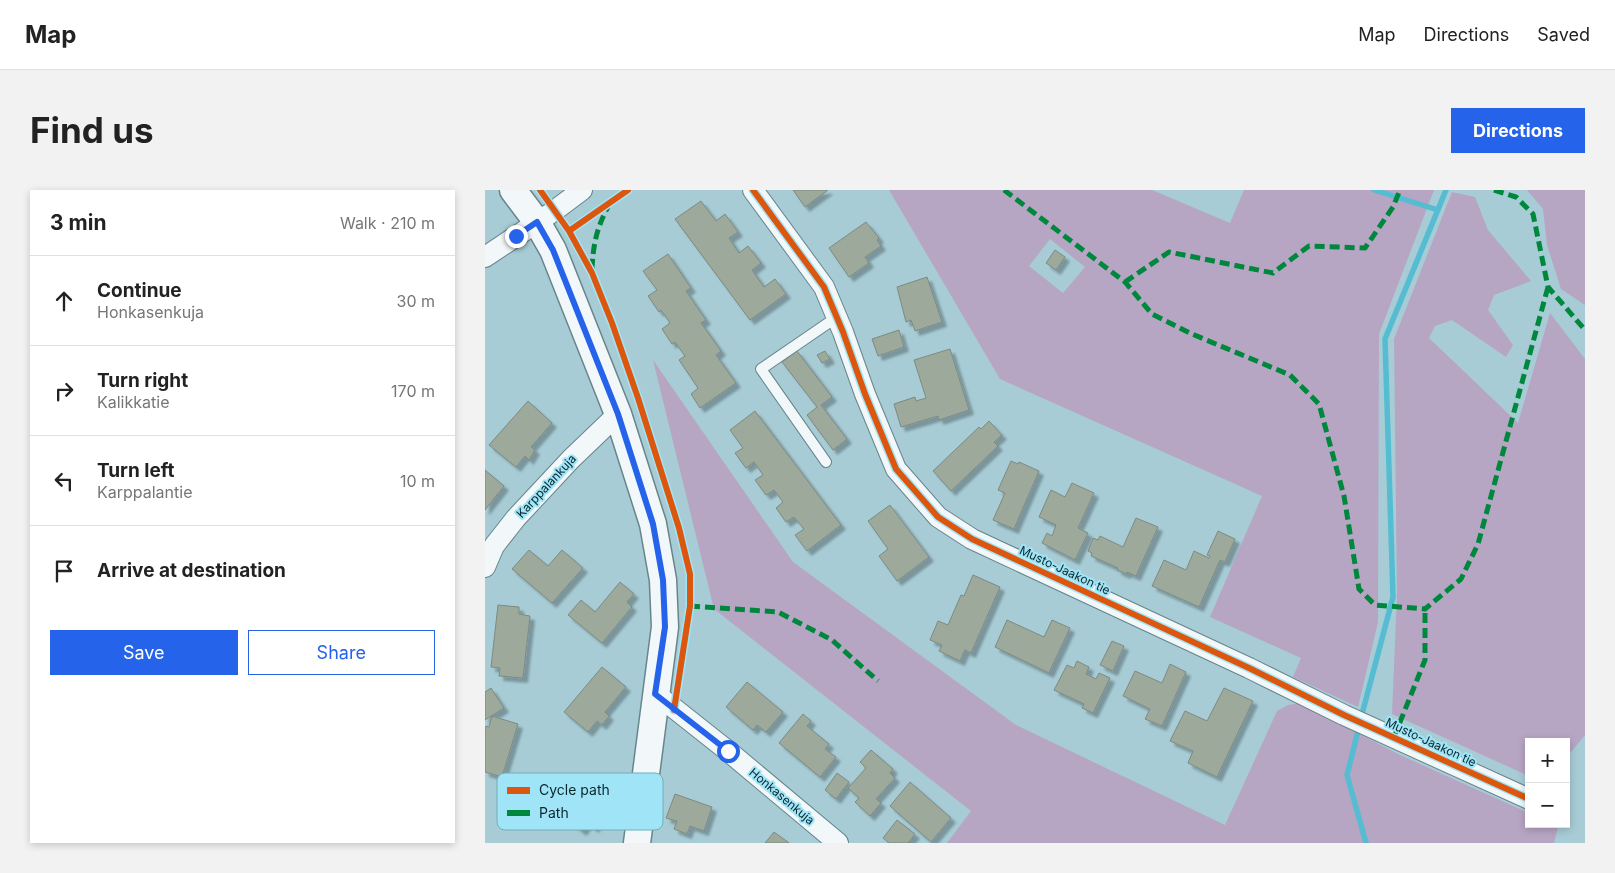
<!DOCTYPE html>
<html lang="en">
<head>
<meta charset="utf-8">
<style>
  :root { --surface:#fff; --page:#f2f2f2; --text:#222; --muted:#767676; --line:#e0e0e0; --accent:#2563eb }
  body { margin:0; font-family:Inter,sans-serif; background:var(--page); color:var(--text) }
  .controls { position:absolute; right:15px; bottom:15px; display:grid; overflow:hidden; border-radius:0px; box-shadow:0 2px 8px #0003 }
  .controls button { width:45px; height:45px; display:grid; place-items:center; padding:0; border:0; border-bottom:1px solid var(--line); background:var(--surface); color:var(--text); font:25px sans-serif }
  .stop { position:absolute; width:15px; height:15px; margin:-11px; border:4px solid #2563eb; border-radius:50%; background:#fff }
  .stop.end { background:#2563eb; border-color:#fff; box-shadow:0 1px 5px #0008 }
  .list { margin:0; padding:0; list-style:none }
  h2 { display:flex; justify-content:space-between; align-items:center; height:65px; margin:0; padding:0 20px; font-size:21px }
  h2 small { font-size:16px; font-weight:400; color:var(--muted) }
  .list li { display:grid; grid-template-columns:32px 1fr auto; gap:15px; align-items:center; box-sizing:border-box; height:90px; padding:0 20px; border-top:1px solid var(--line) }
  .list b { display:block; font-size:19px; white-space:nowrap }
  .list p { margin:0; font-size:16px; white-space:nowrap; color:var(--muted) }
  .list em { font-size:16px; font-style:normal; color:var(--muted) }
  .actions { display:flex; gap:10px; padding:15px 20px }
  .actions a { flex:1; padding:11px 0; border:1px solid var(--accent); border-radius:0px; text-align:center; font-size:18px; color:var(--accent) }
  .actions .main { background:var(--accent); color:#fff }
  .icon { flex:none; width:28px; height:28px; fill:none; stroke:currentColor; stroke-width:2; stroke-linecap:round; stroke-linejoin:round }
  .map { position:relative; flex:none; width:1100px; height:653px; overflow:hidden; border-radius:0px }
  header { display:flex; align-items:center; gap:30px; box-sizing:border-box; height:70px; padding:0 25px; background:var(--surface); border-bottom:1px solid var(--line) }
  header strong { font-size:24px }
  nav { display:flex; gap:28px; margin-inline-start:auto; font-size:18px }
  .intro { display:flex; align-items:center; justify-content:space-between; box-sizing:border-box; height:120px; padding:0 30px }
  h1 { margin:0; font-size:35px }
  .button { padding:12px 22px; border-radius:0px; background:var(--accent); color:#fff; font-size:18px; font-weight:700 }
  main { display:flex; gap:30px; padding:0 30px }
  aside { flex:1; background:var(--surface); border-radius:0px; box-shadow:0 2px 8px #0003 }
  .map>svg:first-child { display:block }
  .green { fill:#b7a5c4; fill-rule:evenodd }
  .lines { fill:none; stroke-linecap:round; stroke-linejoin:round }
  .stream { stroke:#56bcd2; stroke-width:5.5 }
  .building { fill:#9da99b; stroke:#7c8a84; filter:url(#shadow) }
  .service-casing { stroke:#66858c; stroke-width:12 }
  .minor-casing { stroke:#66858c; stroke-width:22 }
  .tertiary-casing { stroke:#66858c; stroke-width:29 }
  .service { stroke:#f2f7f9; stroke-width:10 }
  .minor { stroke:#f2f7f9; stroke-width:20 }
  .tertiary { stroke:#f2f7f9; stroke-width:26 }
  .quiet { stroke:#00873e; stroke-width:5; stroke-dasharray:10 5; stroke-linecap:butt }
  .cycleway-casing { stroke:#a0e5f7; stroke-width:9 }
  .cycleway { stroke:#dd560e; stroke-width:6 }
  .route { stroke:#2563eb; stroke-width:6 }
  .labels { text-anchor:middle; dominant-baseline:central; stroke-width:4; stroke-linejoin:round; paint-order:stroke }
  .street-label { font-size:12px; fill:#09272d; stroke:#a0e5f7 }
  .key { fill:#a0e5f7; stroke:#73acba; stroke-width:1 }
  .key-label { font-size:14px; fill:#09272d }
</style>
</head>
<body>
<header>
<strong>Map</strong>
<nav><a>Map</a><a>Directions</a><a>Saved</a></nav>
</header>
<div class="intro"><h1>Find us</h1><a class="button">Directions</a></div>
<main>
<aside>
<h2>3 min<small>Walk · 210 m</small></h2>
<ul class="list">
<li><svg class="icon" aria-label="ahead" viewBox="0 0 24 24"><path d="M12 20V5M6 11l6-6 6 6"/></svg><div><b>Continue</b><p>Honkasenkuja</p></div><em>30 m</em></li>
<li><svg class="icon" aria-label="right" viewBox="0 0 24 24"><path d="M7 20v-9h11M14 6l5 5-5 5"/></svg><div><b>Turn right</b><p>Kalikkatie</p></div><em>170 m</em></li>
<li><svg class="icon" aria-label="left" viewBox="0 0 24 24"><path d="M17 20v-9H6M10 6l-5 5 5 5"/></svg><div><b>Turn left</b><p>Karppalantie</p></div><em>10 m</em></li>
<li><svg class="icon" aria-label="arrive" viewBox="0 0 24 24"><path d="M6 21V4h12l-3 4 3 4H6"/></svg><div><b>Arrive at destination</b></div></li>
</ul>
<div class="actions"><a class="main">Save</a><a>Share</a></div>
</aside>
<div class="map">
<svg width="1100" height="653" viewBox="0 0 1100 653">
  <defs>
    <filter id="shadow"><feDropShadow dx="4.5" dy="4.5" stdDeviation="1" flood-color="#0004"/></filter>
  </defs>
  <rect width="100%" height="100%" fill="#a7ccd5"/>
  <path class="green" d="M404,0H667L745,33L759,0H949L894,144L893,432L873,517L808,487L816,468L725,427L777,306L515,189ZM565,49L600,77L578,103L544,76Z
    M1042,0H1100V115L1076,99L1062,55L1058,19Z
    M967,2L990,7L1003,40L1046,91L1009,105L1003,120L1028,155L1021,167L967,130L950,136L944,148L1033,233L1065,123L1100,169V545L1081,568V552H1044V586L907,524L912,404L909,149Z
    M168,170L308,372L531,535L740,635L792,521L803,515L815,513L915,565L1044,623V634H1068L1073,637L1069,653H462L486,621L229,419Z"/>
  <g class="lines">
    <path class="stream" d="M889,0L953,20
      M876,528L908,407L900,149L961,0
      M874,537L862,585L881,653"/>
  </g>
  <path class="building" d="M308,0H343L320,17Z
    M216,11L231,31L240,24L253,42L244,48L254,63L263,56L276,73L267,80L279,97L290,89L301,104L265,130L190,29Z
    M381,32L394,48L392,50L396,56L380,67L384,73L364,87L344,58Z
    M570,60L580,67L571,80L561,73Z
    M183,64L206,98L201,101L221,130L216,133L236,161L231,165L251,193L215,218L206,204L213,198L194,170L200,166L190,152L187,154L177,139L185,133L176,120L174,122L163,106L172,100L158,81Z
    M442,87L457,132L430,141L426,130L421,132L412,97Z
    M414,140L419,157L393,166L387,149Z
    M465,159L484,220L454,230L453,226L416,237L409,214L430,207L431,211L441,208L429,170Z
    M312,161L347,207L336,215L362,249L348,260L322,225L332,217L297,172Z
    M340,161L345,169L337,173L332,165Z
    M43,211L67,233L46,257L50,260L44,270L40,266L31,277L4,255Z
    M270,221L356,335L322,361L310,345L319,339L309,327L301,332L291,318L298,312L289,300L281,305L270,290L278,285L269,272L261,278L250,263L258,258L245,240Z
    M504,231L517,245L509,252L513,256L466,301L448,281L494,237L496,239Z
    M526,271L533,274L534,272L554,281L529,339L508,330L520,303L513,300Z
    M0,280L19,296L0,320Z
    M587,293L609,303L593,338L603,343L590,370L557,353L562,343L567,346L571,335L554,327L566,300L580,307Z
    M405,315L444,367L412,391L394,366L403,359L383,331Z
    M651,328L673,337L651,386L642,382L641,384L632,380L633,378L606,366L607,363L603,361L608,348L613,350L615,346L638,357Z
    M733,341L750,349L740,372L735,370L714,417L667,396L679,370L701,380L709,361L724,368L725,366L722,365Z
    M44,360L63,376L77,360L98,378L67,413L27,379Z
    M488,385L515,397L486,463L480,460L475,471L454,461L457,455L445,450L453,431L463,435L476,405L479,406Z
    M135,392L149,404L142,412L147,417L117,453L83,425L96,410L110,422Z
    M13,415L34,417V424L45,426L38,488L14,486L15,478L6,477Z
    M522,430L559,447L567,430L585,438L564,483L510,457Z
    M627,451L639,456L628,481L615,475Z
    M592,471L604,477L601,484L611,489L614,483L625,488L608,523L597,518L599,514L569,500L582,475L589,478Z
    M685,474L701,482L677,536L660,529L665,519L638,506L650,481L677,493Z
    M117,477L141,497L120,522L124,526L117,535L112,531L103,542L79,522Z
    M262,492L298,522L281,542L272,535L268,540L241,517Z
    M6,498L19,518L0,530V502Z
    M739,498L768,511L732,587L703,573L708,561L685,551L700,521L722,531Z
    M318,524L326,531L322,536L344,554L340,559L351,567L335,587L294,553Z
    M7,526L33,534L17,587L0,582V540L1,536L4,537Z
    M386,560L408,579L405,583L410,588L391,609L396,613L385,626L370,612L374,608L363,598L381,578L375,572Z
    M352,583L364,592L351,609L340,600Z
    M102,584L127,602L113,620L119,625L109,638L103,633L97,641L58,610L76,587L90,599Z
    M425,592L466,628L446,652L405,616Z
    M190,604L227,617L219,641L205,636L202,644L189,639L192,631L181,628Z
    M412,630L430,644L423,653H404L398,648Z
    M289,642L304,653H280Z"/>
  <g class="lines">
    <defs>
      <path id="service" d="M341,272L276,179L352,127"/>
      <path id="minor" d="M268,0L339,97L358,142L380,204L411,279L453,327L487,349L764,478L859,525L1044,609
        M0,67L69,21L97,0
        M0,377L9,356L31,328L86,269L133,224
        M171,504L243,561L353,653"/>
      <path id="tertiary" d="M28,0L52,32L68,60L133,224L168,334L178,390L180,437L152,653"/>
    </defs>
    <use href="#service" class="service-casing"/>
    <use href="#minor" class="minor-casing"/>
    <use href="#tertiary" class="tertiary-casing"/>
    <use href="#service" class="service"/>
    <use href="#minor" class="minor"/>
    <use href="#tertiary" class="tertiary"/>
    <path class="quiet" d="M519,0L640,92L667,124L707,144L805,185L834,214L859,306L874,399L890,415L940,419L976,389L993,354L1063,97
      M1009,0L1031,7L1048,24L1063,97L1100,140
      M107,79C108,55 112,37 123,17
      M640,92L684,62L788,83L824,56L880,58L908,17L915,0
      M205,416L293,422L347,450L393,491
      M909,547L940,470V419"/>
    <defs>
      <path id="cycleway" d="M55,0L84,41L107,83L127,133L153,208L194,338L205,384V416L189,520
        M268,0L339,97L358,142L380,204L411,279L453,327L487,349L764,478L859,525L1044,609
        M84,41L143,0"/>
    </defs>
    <use href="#cycleway" class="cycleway-casing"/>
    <use href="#cycleway" class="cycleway"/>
  </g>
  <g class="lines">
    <path class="route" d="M31,46L52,32L68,60L133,224L168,334L178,390L180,437L170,504L243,561"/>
  </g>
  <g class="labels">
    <g class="street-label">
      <text transform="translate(61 296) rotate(-47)">Karppalankuja</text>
      <text transform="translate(580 380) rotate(25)">Musto-Jaakon tie</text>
      <text transform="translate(946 552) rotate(25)">Musto-Jaakon tie</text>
      <text transform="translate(297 606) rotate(40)">Honkasenkuja</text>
    </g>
  </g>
  <rect x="12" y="583" width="166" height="57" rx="8" class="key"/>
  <rect x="22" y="597" width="23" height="7" fill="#dd560e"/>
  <rect x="22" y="620" width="23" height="6" fill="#00873e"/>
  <g class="key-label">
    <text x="54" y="605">Cycle path</text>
    <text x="54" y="628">Path</text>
  </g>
</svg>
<div class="controls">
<button>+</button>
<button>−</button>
</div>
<div class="stop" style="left:243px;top:561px"></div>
<div class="stop end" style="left:31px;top:46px"></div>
</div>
</main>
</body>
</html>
